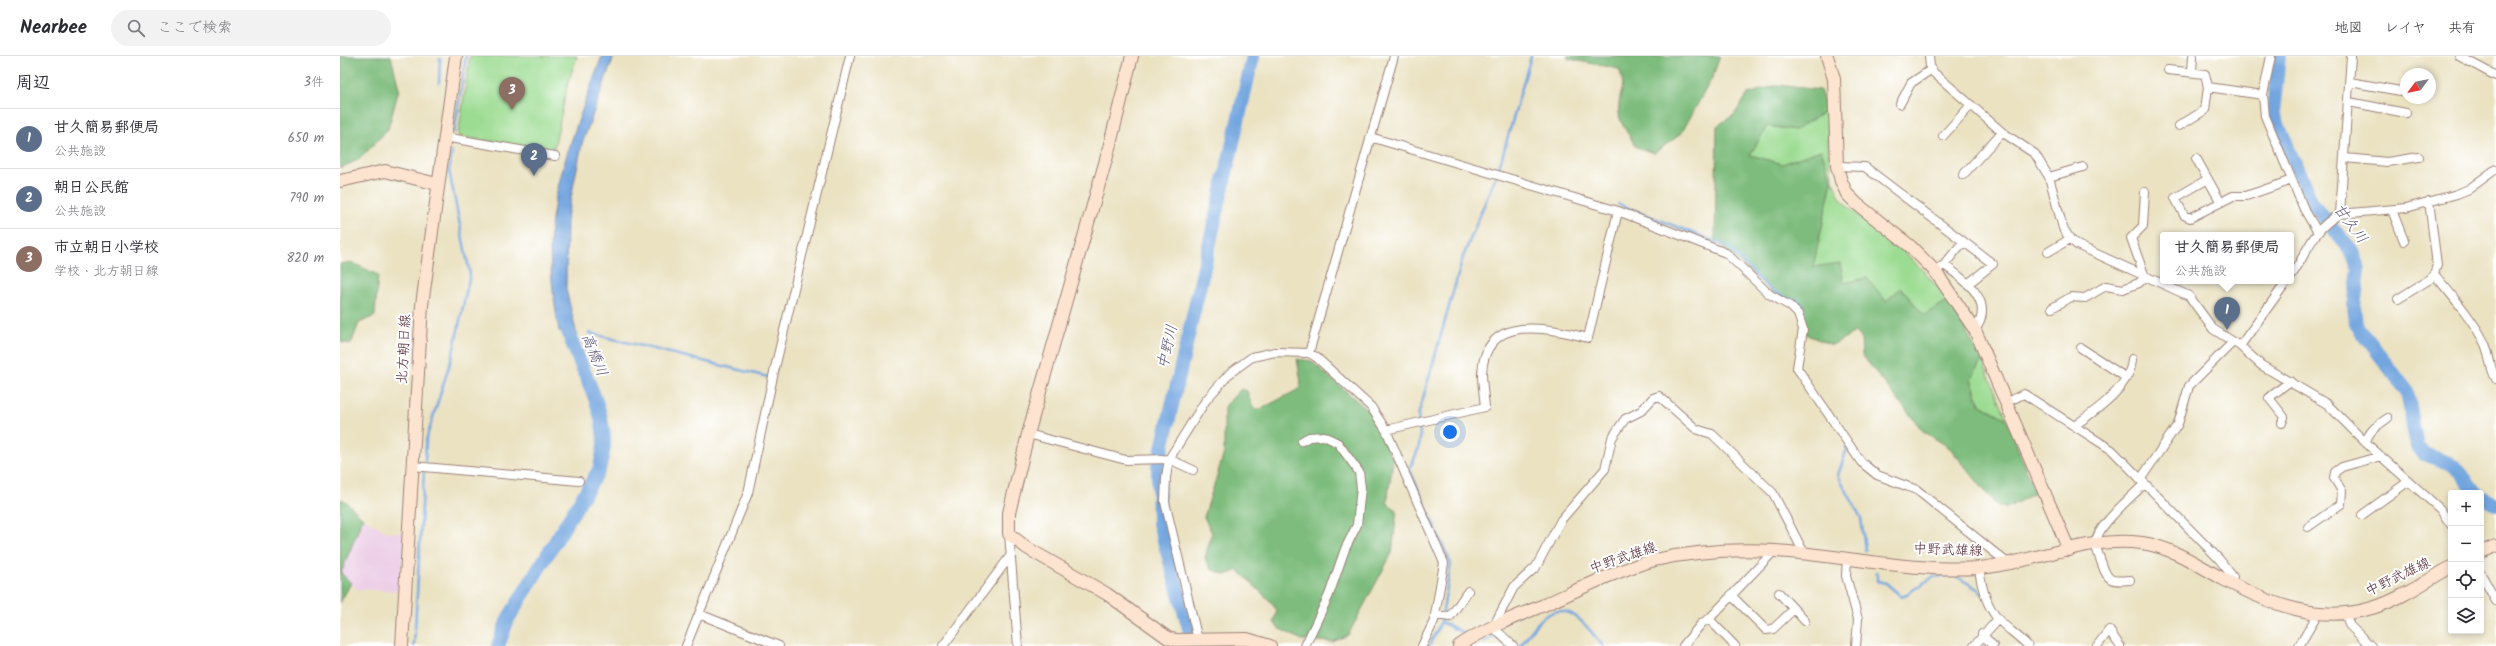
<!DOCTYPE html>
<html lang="ja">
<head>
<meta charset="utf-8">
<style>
  :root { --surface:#fff; --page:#f2f2f3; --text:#2b2b33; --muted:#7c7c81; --line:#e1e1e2; --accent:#2563eb }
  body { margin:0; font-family:Kalam,"Klee One",sans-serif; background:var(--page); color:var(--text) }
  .controls { position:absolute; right:12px; bottom:12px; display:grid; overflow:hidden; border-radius:4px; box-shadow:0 2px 6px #0003 }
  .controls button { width:36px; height:36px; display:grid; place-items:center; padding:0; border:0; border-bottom:1px solid var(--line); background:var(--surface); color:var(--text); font:20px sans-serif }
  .compass { position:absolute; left:2060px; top:12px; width:36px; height:36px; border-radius:50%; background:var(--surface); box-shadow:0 2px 6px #0003; rotate:238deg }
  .you { position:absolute; left:1110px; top:376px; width:14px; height:14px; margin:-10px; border:3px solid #fff; border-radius:50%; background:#1a73e8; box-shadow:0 0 0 6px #1a73e833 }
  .badge { display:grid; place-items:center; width:26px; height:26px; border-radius:50%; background:var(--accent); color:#fff; font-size:13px; font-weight:700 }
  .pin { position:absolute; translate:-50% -33px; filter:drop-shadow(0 1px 2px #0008) }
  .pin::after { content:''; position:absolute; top:21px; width:14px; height:12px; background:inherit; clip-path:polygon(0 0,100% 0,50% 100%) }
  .popup { position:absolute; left:1820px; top:176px; width:134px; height:52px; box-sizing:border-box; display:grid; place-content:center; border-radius:4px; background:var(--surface); filter:drop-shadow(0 1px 3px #0005); font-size:13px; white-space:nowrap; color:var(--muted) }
  .popup b { font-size:15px; color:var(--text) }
  .popup::after { content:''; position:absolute; left:50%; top:100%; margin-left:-8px; border:8px solid transparent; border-top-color:var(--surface) }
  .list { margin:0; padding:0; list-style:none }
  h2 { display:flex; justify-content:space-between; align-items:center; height:52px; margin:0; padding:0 16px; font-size:17px }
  h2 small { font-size:13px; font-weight:400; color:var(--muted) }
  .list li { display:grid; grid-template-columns:26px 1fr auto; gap:12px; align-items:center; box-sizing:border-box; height:60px; padding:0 16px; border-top:1px solid var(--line) }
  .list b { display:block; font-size:15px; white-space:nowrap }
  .list p { margin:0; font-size:13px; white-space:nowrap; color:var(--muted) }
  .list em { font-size:13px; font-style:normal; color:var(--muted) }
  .icon { flex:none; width:22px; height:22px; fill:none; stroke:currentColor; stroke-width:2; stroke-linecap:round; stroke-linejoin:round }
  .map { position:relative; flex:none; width:2156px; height:590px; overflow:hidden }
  header { display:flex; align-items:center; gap:24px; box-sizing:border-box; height:56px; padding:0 20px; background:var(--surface); border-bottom:1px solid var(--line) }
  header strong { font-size:19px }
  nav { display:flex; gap:22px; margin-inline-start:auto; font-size:14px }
  .search { width:280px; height:36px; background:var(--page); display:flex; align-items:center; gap:10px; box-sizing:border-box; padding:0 14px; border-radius:22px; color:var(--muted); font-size:15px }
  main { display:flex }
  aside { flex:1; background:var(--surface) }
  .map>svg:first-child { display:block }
  .built { fill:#edd0e8 }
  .green { fill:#9cdc92; stroke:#737e5e }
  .forest { fill:#7dbc7c; stroke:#646e54 }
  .water { fill:#73a6df; stroke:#5e6285 }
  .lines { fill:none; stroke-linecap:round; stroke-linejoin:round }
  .stream { stroke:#73a6df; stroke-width:2.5 }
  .river { stroke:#73a6df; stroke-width:14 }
  .street-casing { stroke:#9a8076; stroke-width:10 }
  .secondary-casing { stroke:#9a8076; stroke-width:14 }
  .street { stroke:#fff; stroke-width:8 }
  .secondary { stroke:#fde4d0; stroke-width:12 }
  .labels { text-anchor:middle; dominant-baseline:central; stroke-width:4; stroke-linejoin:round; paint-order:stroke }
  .street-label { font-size:14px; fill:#4a1f2b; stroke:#fff }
  .water-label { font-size:15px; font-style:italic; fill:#5a5573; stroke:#fff }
</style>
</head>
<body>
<header>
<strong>Nearbee</strong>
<div class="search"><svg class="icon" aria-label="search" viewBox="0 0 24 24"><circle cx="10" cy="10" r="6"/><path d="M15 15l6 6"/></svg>ここで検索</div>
<nav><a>地図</a><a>レイヤ</a><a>共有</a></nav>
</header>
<main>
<aside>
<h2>周辺<small>3件</small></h2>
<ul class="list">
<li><span class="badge" style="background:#5c6f8a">1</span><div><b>甘久簡易郵便局</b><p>公共施設</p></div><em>650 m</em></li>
<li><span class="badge" style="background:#5c6f8a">2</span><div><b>朝日公民館</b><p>公共施設</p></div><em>790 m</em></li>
<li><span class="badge" style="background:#8d6e63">3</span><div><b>市立朝日小学校</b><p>学校 · 北方朝日線</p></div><em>820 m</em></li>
</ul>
</aside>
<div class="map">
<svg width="2156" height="590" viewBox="0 0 2156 590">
  <rect width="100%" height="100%" fill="#fff"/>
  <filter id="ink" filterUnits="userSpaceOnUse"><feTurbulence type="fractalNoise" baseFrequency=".025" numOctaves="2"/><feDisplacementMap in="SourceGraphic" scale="8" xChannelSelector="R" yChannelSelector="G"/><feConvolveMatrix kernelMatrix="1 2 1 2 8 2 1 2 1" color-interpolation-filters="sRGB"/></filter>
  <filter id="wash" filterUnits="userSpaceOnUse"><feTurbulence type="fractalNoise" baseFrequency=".012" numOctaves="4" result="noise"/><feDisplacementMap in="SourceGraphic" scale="16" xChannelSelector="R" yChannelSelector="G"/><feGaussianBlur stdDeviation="0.9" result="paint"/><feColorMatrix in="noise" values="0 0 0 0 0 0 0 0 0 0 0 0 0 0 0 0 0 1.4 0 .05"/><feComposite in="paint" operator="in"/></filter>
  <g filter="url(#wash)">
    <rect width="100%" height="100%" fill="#ebe2c2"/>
    <path class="built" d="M23,462L47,476L65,477L59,535L17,533L1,517Z"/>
    <path class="green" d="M130,0H237L228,27L213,97L118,80Z
      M1487,54C1489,82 1486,114 1499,139C1509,157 1530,166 1545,178C1568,199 1589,220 1609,244L1584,259L1561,232L1546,245L1527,222L1504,227L1473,211L1492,125L1481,94L1442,108L1410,99L1427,70L1455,74Z
      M1642,304L1667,363L1640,348L1631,323Z"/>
    <path class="forest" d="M0,0H51L59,33L48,73L20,103L0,112Z
      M1226,0H1380L1373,20L1341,78L1314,97L1296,91C1291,81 1279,67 1279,57C1277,37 1288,34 1279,13L1229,3Z
      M1437,29L1480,34L1487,54L1455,74L1427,70L1410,99L1442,108L1481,94L1492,125L1473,211L1500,207L1504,227L1527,222L1546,245L1561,232L1584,259L1609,244L1642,304L1631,323L1639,348L1667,363L1695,437L1667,452L1658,451L1610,392L1583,375L1522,299L1521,281L1515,276L1492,289L1467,279L1460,248L1435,239L1375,184L1377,70L1394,59L1408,38Z
      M11,206L38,219L35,260L19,267L11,288L0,286V208Z
      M957,303L971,305L1031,357L1053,404L1047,447L1057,454L1052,497L1008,579L993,586L962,584L938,572L934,566L937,555L931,546L898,514L885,519L871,513L865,502L872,477L864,461L884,397V351L901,333L907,335L913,352L919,354L959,333L961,326Z
      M0,444H4L23,462L1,517L11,527L0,547Z"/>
    <path class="water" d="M262,0H274L242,88L227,161L226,233L237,279L219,275C213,239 207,199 212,163C220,107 243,53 262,0Z"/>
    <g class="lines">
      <path class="stream" d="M99,27L100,3
        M114,77L126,0
        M1278,148L1389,191L1427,231L1449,243L1458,244L1463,249L1464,264
        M249,277L428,321
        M1506,391L1507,393L1498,419L1521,462L1525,494
        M85,405L86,384L113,297L130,218L109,115L112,96
        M1537,516V525L1546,527L1562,541L1593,521L1614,519L1639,534L1641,537
        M1101,566L1124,577
        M1144,586L1156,579L1158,581
        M1181,589C1188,580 1197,564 1207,559C1231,544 1249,574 1263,590
        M74,590L84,416
        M1089,590L1101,566L1111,508L1069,412C1081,394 1082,381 1078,360L1123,201L1159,112L1191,0"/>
      <path class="river" d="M1939,0L1933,57L1972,147L2012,196L2019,214L2014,250L2016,268L2067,335L2077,391L2084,398L2109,407L2120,416L2136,437
        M2141,440L2156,449
        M158,590L168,563L259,414C261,405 264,395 264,387C264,343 232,301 223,258
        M854,590L819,467L818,410L913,0"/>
    </g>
  </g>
  <g filter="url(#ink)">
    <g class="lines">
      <defs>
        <path id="street" d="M1589,0L1590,11L1594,17L1662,76L1695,98L1709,121L1723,172L1730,183L1737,189L1849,240L1873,273L1900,290L1921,309L1987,348L2026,387L2100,453L2111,469
          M1931,0L1923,39L1925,60L1964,153L1977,175
          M2119,0L2156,20
          M1828,14L1865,18L1868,31L1923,39
          M1852,15L1853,0
          M2010,26L2066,36
          M2009,46L2066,57
          M1560,48L1571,27L1592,13
          M1839,70L1865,54L1868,31
          M1603,80L1631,49
          M104,81L215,100
          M1030,81L1278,155L1386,197L1429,238L1450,250L1458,258L1463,273L1457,312L1521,406L1537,419L1577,434L1670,509
          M1856,102L1880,145
          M2005,102L2047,106L2079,101
          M1497,110L1525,111L1653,208L1629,227
          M1623,119L1662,76
          M1709,121L1743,111
          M1868,123L1835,142L1844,159L1850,162L1893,140H1906L1952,124
          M2089,145L2097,209L2094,218C2110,237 2135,266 2145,288C2150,300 2149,310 2156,323
          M2052,154L2064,185
          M2000,158L2011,0
          M1708,196L1730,183
          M1604,209L1623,186
          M1595,215L1604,209C1625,224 1656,245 1635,274
          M1951,220C1968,196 1972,173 2000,158L2066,152L2117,138L2129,133L2156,113
          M2058,243L2090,223L2094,218
          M1712,252L1731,241L1745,242L1766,230L1783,233L1799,227L1805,221L1791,182L1803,170L1805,136
          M1900,290L1947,225
          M1741,292L1785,321
          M969,297L1054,0
          M1667,346L1684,338L1772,394L1879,503L1893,521L1892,528
          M1942,367L1944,361L1929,342L1950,325
          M1734,370C1754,356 1791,331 1792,303
          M1046,374L1145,351C1144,340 1142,328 1142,317C1145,256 1209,272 1248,282L1278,155
          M688,378L786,404L829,403L853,414
          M962,385L969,381L984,380L998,387L1019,416L1021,432L1017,469L1005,493L989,539L965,590
          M2026,387C2028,375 2038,369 2048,362
          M73,410L239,425
          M1800,424L1838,368L1849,330L1892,287
          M2022,459L2069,425
          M1968,471L2001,448L2002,435L1994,422L1995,416L2002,411L2041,400
          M669,478L678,590
          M1507,503L1506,520L1518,563L1516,590
          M1639,512C1641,529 1646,549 1658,563C1667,573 1679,580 1688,590
          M2141,518L2156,545
          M1790,524C1773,525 1768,527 1762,508C1760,502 1756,494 1756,488C1754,472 1793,440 1804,428
          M1439,537L1465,565
          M1391,539L1426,574L1433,573L1454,553
          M2005,557L2010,570L2031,590
          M359,558L439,590
          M1095,559L1110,561L1128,535
          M1642,578L1653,590
          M858,584L825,446L826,421L829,403L866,344L890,317L912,301L935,296L969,297L976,301L1031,351L1046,374L1104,507L1094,565L1082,590
          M346,590L408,437L434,316L510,0
          M603,590L671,499
          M1173,590L1153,571L1174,531L1196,511L1221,464L1265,413L1272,382L1285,363L1301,355L1313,342L1319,340L1356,373L1372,378L1433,437L1464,497
          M1343,590L1362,567L1369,563
          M1395,590L1369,563L1434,495
          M1634,590L1658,563
          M1757,590L1769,574L1780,590
          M1959,590L1978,558"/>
        <path id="secondary" d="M792,0L767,100L688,378L669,457V478L687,492L767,538L828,582L836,584L907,583L930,590
          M1487,0L1494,23L1497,110L1501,125L1507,138L1517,148L1570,190L1595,215L1635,274L1729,494
          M0,125L45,115L97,128
          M2141,496L2156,490
          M62,590L82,249L116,0
          M1119,590C1145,572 1175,561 1204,549C1240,533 1277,514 1315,504C1355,495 1395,493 1435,495C1502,499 1570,516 1638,512C1693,508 1746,479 1802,487C1831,491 1858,509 1883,523C1929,548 1979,568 2032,552C2060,544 2086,525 2111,511"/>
      </defs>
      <use href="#street" class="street-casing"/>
      <use href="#secondary" class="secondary-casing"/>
      <use href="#street" class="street"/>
      <use href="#secondary" class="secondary"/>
    </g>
  </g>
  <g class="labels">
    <g class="street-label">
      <text transform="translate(64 293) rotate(-87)">北方朝日線</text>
      <text transform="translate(1608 494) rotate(2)">中野武雄線</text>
      <text transform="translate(1283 502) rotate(-19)">中野武雄線</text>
      <text transform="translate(2058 521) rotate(-26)">中野武雄線</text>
    </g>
    <g class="water-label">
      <text transform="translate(2010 168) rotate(53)">甘久川</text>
      <text transform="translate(828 291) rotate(-77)">中野川</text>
      <text transform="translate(254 299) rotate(68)">高橋川</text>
    </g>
  </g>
</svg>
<div class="controls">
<button>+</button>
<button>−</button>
<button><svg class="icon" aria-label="locate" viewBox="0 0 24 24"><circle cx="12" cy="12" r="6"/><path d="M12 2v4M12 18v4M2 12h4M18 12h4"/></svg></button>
<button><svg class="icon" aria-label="layers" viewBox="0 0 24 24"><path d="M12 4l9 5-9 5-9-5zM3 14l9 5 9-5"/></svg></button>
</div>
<svg class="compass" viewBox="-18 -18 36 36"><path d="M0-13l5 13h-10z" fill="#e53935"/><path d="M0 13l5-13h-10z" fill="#7c7c81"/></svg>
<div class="you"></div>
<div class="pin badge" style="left:1887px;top:274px;background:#5c6f8a">1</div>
<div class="popup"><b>甘久簡易郵便局</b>公共施設</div>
<div class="pin badge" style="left:194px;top:120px;background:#5c6f8a">2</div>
<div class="pin badge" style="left:172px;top:54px;background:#8d6e63">3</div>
</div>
</main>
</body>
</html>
